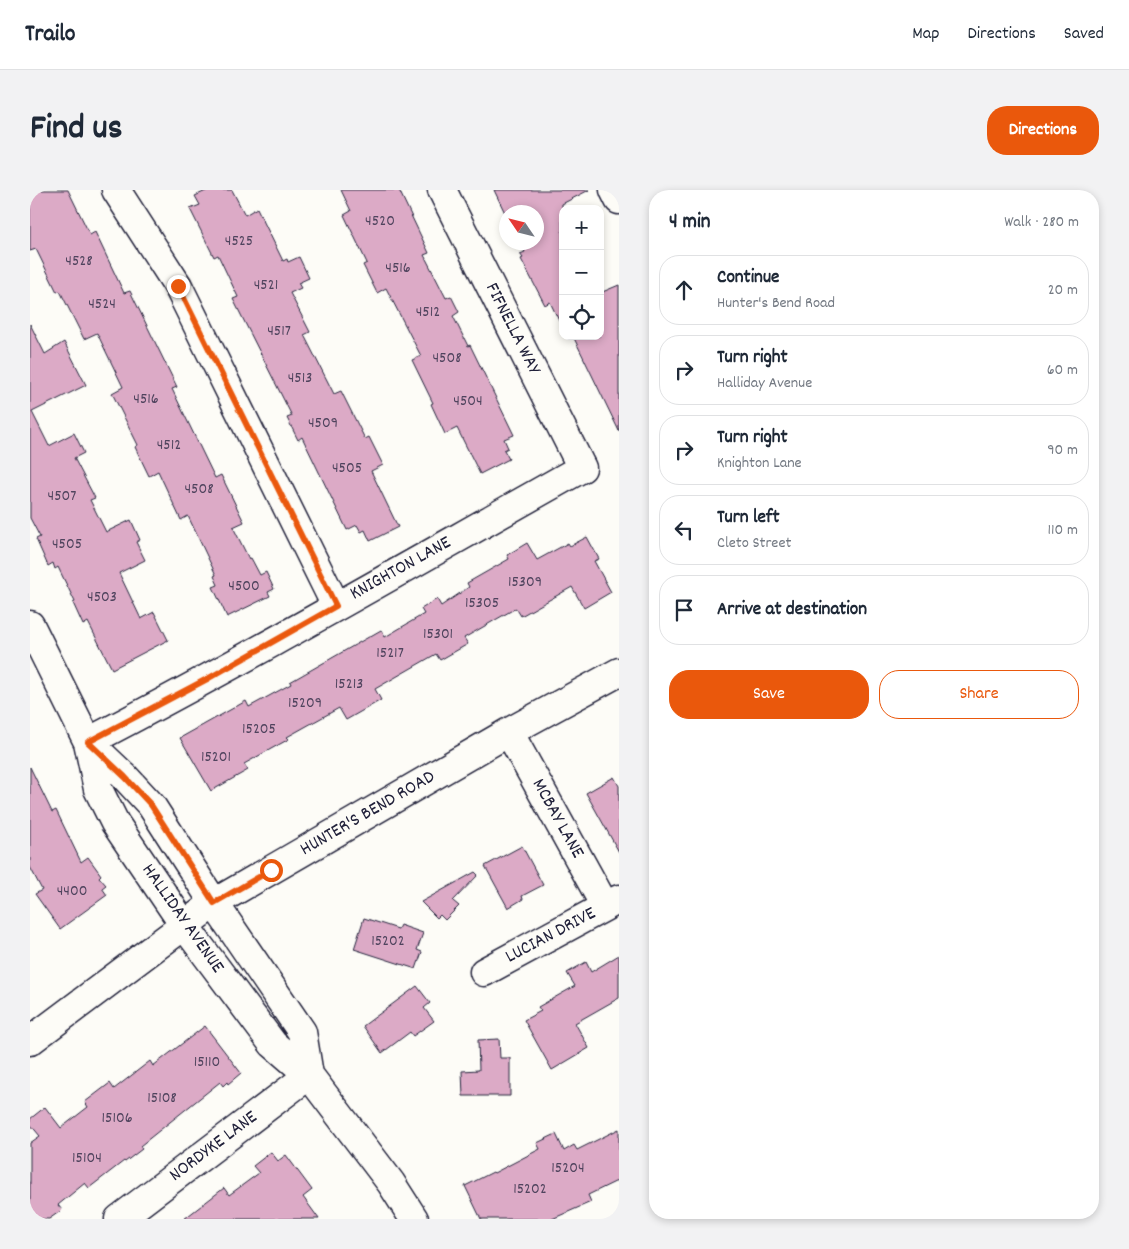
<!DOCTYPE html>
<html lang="en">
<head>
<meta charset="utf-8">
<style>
  :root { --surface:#fff; --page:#f2f2f3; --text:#1f2937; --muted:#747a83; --line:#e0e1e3; --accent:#ea580c }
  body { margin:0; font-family:Dekko,sans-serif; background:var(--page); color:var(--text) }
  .controls { position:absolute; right:15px; top:15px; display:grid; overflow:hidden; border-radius:10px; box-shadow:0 2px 8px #0003 }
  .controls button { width:45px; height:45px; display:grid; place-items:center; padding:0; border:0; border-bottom:1px solid var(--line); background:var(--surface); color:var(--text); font:25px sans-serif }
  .compass { position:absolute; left:469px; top:15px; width:45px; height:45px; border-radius:50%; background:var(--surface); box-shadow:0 2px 8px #0003; rotate:305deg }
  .stop { position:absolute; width:15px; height:15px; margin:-11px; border:4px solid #ea580c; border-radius:50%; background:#fff }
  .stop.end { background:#ea580c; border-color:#fff; box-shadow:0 1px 5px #0008 }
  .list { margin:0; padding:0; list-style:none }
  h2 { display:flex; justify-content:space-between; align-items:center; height:65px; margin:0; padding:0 20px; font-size:21px }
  h2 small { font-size:16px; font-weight:400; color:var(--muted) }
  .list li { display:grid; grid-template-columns:32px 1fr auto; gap:15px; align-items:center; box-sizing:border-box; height:70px; margin:0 10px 10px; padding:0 10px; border:1px solid var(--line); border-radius:20px }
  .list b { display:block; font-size:19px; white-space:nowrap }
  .list p { margin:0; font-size:16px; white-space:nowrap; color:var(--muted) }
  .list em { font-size:16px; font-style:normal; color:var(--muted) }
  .actions { display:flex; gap:10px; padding:15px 20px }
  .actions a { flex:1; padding:11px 0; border:1px solid var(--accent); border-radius:20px; text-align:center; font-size:18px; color:var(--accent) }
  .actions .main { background:var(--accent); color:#fff }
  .icon { flex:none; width:28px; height:28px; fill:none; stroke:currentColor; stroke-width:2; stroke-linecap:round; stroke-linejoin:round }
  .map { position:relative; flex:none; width:589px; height:1029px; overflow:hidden; border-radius:20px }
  header { display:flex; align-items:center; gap:30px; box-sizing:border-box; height:70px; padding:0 25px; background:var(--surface); border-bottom:1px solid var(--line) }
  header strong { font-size:24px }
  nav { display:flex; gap:28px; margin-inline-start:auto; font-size:18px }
  .intro { display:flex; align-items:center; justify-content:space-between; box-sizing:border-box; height:120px; padding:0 30px }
  h1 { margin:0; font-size:35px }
  .button { padding:12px 22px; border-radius:20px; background:var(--accent); color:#fff; font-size:18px; font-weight:700 }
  main { display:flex; gap:30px; padding:0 30px }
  aside { flex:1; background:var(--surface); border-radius:20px; box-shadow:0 2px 8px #0003 }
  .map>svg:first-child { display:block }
  .building { fill:#dcaac6; stroke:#22223b }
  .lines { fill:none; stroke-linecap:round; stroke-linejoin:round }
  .minor-casing { stroke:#22223b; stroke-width:31 }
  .minor { stroke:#fdfcf7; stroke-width:28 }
  .route { stroke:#ea580c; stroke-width:6 }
  .labels { text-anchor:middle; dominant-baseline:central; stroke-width:4.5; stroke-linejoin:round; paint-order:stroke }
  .number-label { font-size:16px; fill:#50445e }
  .street-label { font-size:19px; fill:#22223b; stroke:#fdfcf7 }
</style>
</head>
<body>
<header>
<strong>Trailo</strong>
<nav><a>Map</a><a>Directions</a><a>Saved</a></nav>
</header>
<div class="intro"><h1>Find us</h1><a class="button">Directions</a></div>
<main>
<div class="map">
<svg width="589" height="1029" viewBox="0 0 589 1029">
  <rect width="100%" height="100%" fill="#fdfcf7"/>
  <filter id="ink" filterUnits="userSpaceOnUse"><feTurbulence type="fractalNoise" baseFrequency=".02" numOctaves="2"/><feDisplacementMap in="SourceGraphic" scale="10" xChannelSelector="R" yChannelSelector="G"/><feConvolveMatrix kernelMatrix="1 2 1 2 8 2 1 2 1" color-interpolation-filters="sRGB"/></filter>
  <g filter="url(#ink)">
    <path class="building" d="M0,0H38L60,45L65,42L94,103L100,101L147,197L142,199L185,288L191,285L214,332L203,337L219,369L221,368L230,385L236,382L244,399L238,402L240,406L197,427L183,397L188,395L184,386L186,385L158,326L151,330L128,281L119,286L105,257L108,255L82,203L93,197L67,143L54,149L30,101L27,102L6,59L0,61Z
      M178,0H202L215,25L227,18L253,71L257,69L258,72L269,67L279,88L268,93L271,98L260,103L280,142L274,145L304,204L311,201L335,249L339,247L353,275L341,281L368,337L340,351L335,340L331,342L327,335L317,340L272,247L268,250L257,228L262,226L203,109L208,107L188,65L184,67L160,19L170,15L165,6Z
      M311,0H369L399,63L394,65L416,108L421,106L429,122L423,126L438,156L440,155L484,245L474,249L478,258L474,260L479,269L450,284L427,238L415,244L401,214L403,213L382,170L391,166L356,98L347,103L333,75L337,73L314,25L321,21Z
      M464,0H559L532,14L533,139L520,112L515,115L491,69L493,68L490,64L495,62L490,52H506V22H476V25Z
      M589,95V241L543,146H570V103Z
      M0,134L15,164L34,152L56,195L2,222L19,256L44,243L54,263L44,268L65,308L60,310L76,342L101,330L110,350L106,352L115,370L89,383L111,429L124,422L138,450L82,479L58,432L53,435L43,413L45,412L28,377L25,379L23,373L18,376L6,349L10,347L0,328Z
      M557,347L569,369L564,371L581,402L554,418L542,397L491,426L486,418L434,448L438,454L410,470L406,464L345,499L351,510L316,530L309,518L257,547L259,549L214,574L218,580L181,601L150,548L216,511L219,517L261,494L260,492L351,440L355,447L394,424L391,419L407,409L411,416L439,397L437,393L479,369L477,365L497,353L507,370L538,353L540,356Z
      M0,577L22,622L26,620L51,672L58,667L71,685L69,687L76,695L72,698L77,705L30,739L5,704L12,700L0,677Z
      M584,587L589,596V662L556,603Z
      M492,656L513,695L492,706L493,709L478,718L455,676Z
      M445,682L448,685L423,711L429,716L415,730L410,725L407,728L391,712Z
      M334,728L368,739L370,735L393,743L387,760L392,762L386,779L324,759Z
      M589,765V808L545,833L559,858L522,880L494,830L511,821L508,817L545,796L537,783L556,772L561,782Z
      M387,796L400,813L394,818L404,831L383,846L380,842L352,863L333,836Z
      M175,836L211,883L198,894L197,892L193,896L190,892L110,956L112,959L95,972L94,971L59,998L55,993L28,1015L32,1020L19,1029H0V953L10,946L0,934V929L15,917L31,938L58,917L55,912L80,893L84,899L120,871L123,876Z
      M469,849L470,868H480V906H433L432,881L449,880L448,850Z
      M589,939V990L558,1005L561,1012L522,1029H451L435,996L463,982L464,983L510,959L507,953L526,944L534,961L544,955L547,960Z
      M241,962L248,971L256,965L282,1000L273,1007L289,1029H154L194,998L199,1005L229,983L223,976Z"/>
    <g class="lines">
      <defs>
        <path id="minor" d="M86,0L148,96L306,416
          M584,0L589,10
          M0,435L58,552L68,599L85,633L154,735L243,854L279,885L361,993L384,1029
          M479,542L575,716
          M58,552C225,465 388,370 552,278L412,0
          M58,552L95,587L121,615L184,713L272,842L279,885
          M454,782L589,709
          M0,851L184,713L479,542L589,482
          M89,1029L279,885"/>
      </defs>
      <use href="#minor" class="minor-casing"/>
      <use href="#minor" class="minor"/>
    </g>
  </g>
  <g class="lines" filter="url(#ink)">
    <path class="route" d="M148,96L306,416L179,488L58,552L95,587L121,615L184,713L241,680"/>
  </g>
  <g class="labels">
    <g class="number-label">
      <text x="350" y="31">4520</text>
      <text x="209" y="51">4525</text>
      <text x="49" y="71">4528</text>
      <text x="368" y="78">4516</text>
      <text x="236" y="95">4521</text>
      <text x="72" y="114">4524</text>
      <text x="398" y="122">4512</text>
      <text x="249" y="141">4517</text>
      <text x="417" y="168">4508</text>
      <text x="270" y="188">4513</text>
      <text x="116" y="209">4516</text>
      <text x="438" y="211">4504</text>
      <text x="293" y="233">4509</text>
      <text x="139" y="255">4512</text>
      <text x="317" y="278">4505</text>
      <text x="169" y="299">4508</text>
      <text x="32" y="306">4507</text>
      <text x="37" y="354">4505</text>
      <text x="495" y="392">15309</text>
      <text x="214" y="396">4500</text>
      <text x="72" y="407">4503</text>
      <text x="452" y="413">15305</text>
      <text x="408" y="444">15301</text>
      <text x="360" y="463">15217</text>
      <text x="319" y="494">15213</text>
      <text x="275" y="513">15209</text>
      <text x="229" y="539">15205</text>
      <text x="186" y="567">15201</text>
      <text x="42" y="701">4400</text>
      <text x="358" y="751">15202</text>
      <text x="177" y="872">15110</text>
      <text x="132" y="908">15108</text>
      <text x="87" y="928">15106</text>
      <text x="57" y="968">15104</text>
      <text x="538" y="978">15204</text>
      <text x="500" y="999">15202</text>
    </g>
    <g class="street-label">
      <text transform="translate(482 139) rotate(63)">FIFNELLA WAY</text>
      <text transform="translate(371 379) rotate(-29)">KNIGHTON LANE</text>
      <text transform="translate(338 624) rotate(-30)">HUNTER'S BEND ROAD</text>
      <text transform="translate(527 629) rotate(61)">MCBAY LANE</text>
      <text transform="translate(152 729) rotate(55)">HALLIDAY AVENUE</text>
      <text transform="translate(521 746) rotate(-28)">LUCIAN DRIVE</text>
      <text transform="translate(184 957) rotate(-37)">NORDYKE LANE</text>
    </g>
  </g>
</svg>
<div class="controls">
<button>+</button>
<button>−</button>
<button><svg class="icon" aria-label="locate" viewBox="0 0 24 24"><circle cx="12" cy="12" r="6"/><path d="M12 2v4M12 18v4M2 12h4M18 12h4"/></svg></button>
</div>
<svg class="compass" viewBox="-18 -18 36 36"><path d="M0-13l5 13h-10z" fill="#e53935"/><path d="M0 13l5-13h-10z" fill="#747a83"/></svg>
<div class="stop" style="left:241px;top:680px"></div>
<div class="stop end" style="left:148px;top:96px"></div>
</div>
<aside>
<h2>4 min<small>Walk · 280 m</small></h2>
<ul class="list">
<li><svg class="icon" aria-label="ahead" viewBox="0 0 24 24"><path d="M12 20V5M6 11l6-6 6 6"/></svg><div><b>Continue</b><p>Hunter's Bend Road</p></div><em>20 m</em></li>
<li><svg class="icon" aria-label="right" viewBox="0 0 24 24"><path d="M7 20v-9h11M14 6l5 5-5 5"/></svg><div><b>Turn right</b><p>Halliday Avenue</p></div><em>60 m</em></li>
<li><svg class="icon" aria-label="right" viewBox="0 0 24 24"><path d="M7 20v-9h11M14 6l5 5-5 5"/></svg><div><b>Turn right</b><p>Knighton Lane</p></div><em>90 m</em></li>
<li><svg class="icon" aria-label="left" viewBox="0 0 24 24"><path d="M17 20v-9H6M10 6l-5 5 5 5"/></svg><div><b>Turn left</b><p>Cleto Street</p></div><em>110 m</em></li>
<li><svg class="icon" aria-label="arrive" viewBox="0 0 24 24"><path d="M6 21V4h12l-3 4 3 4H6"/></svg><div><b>Arrive at destination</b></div></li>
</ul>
<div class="actions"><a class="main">Save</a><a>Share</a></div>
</aside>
</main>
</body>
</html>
